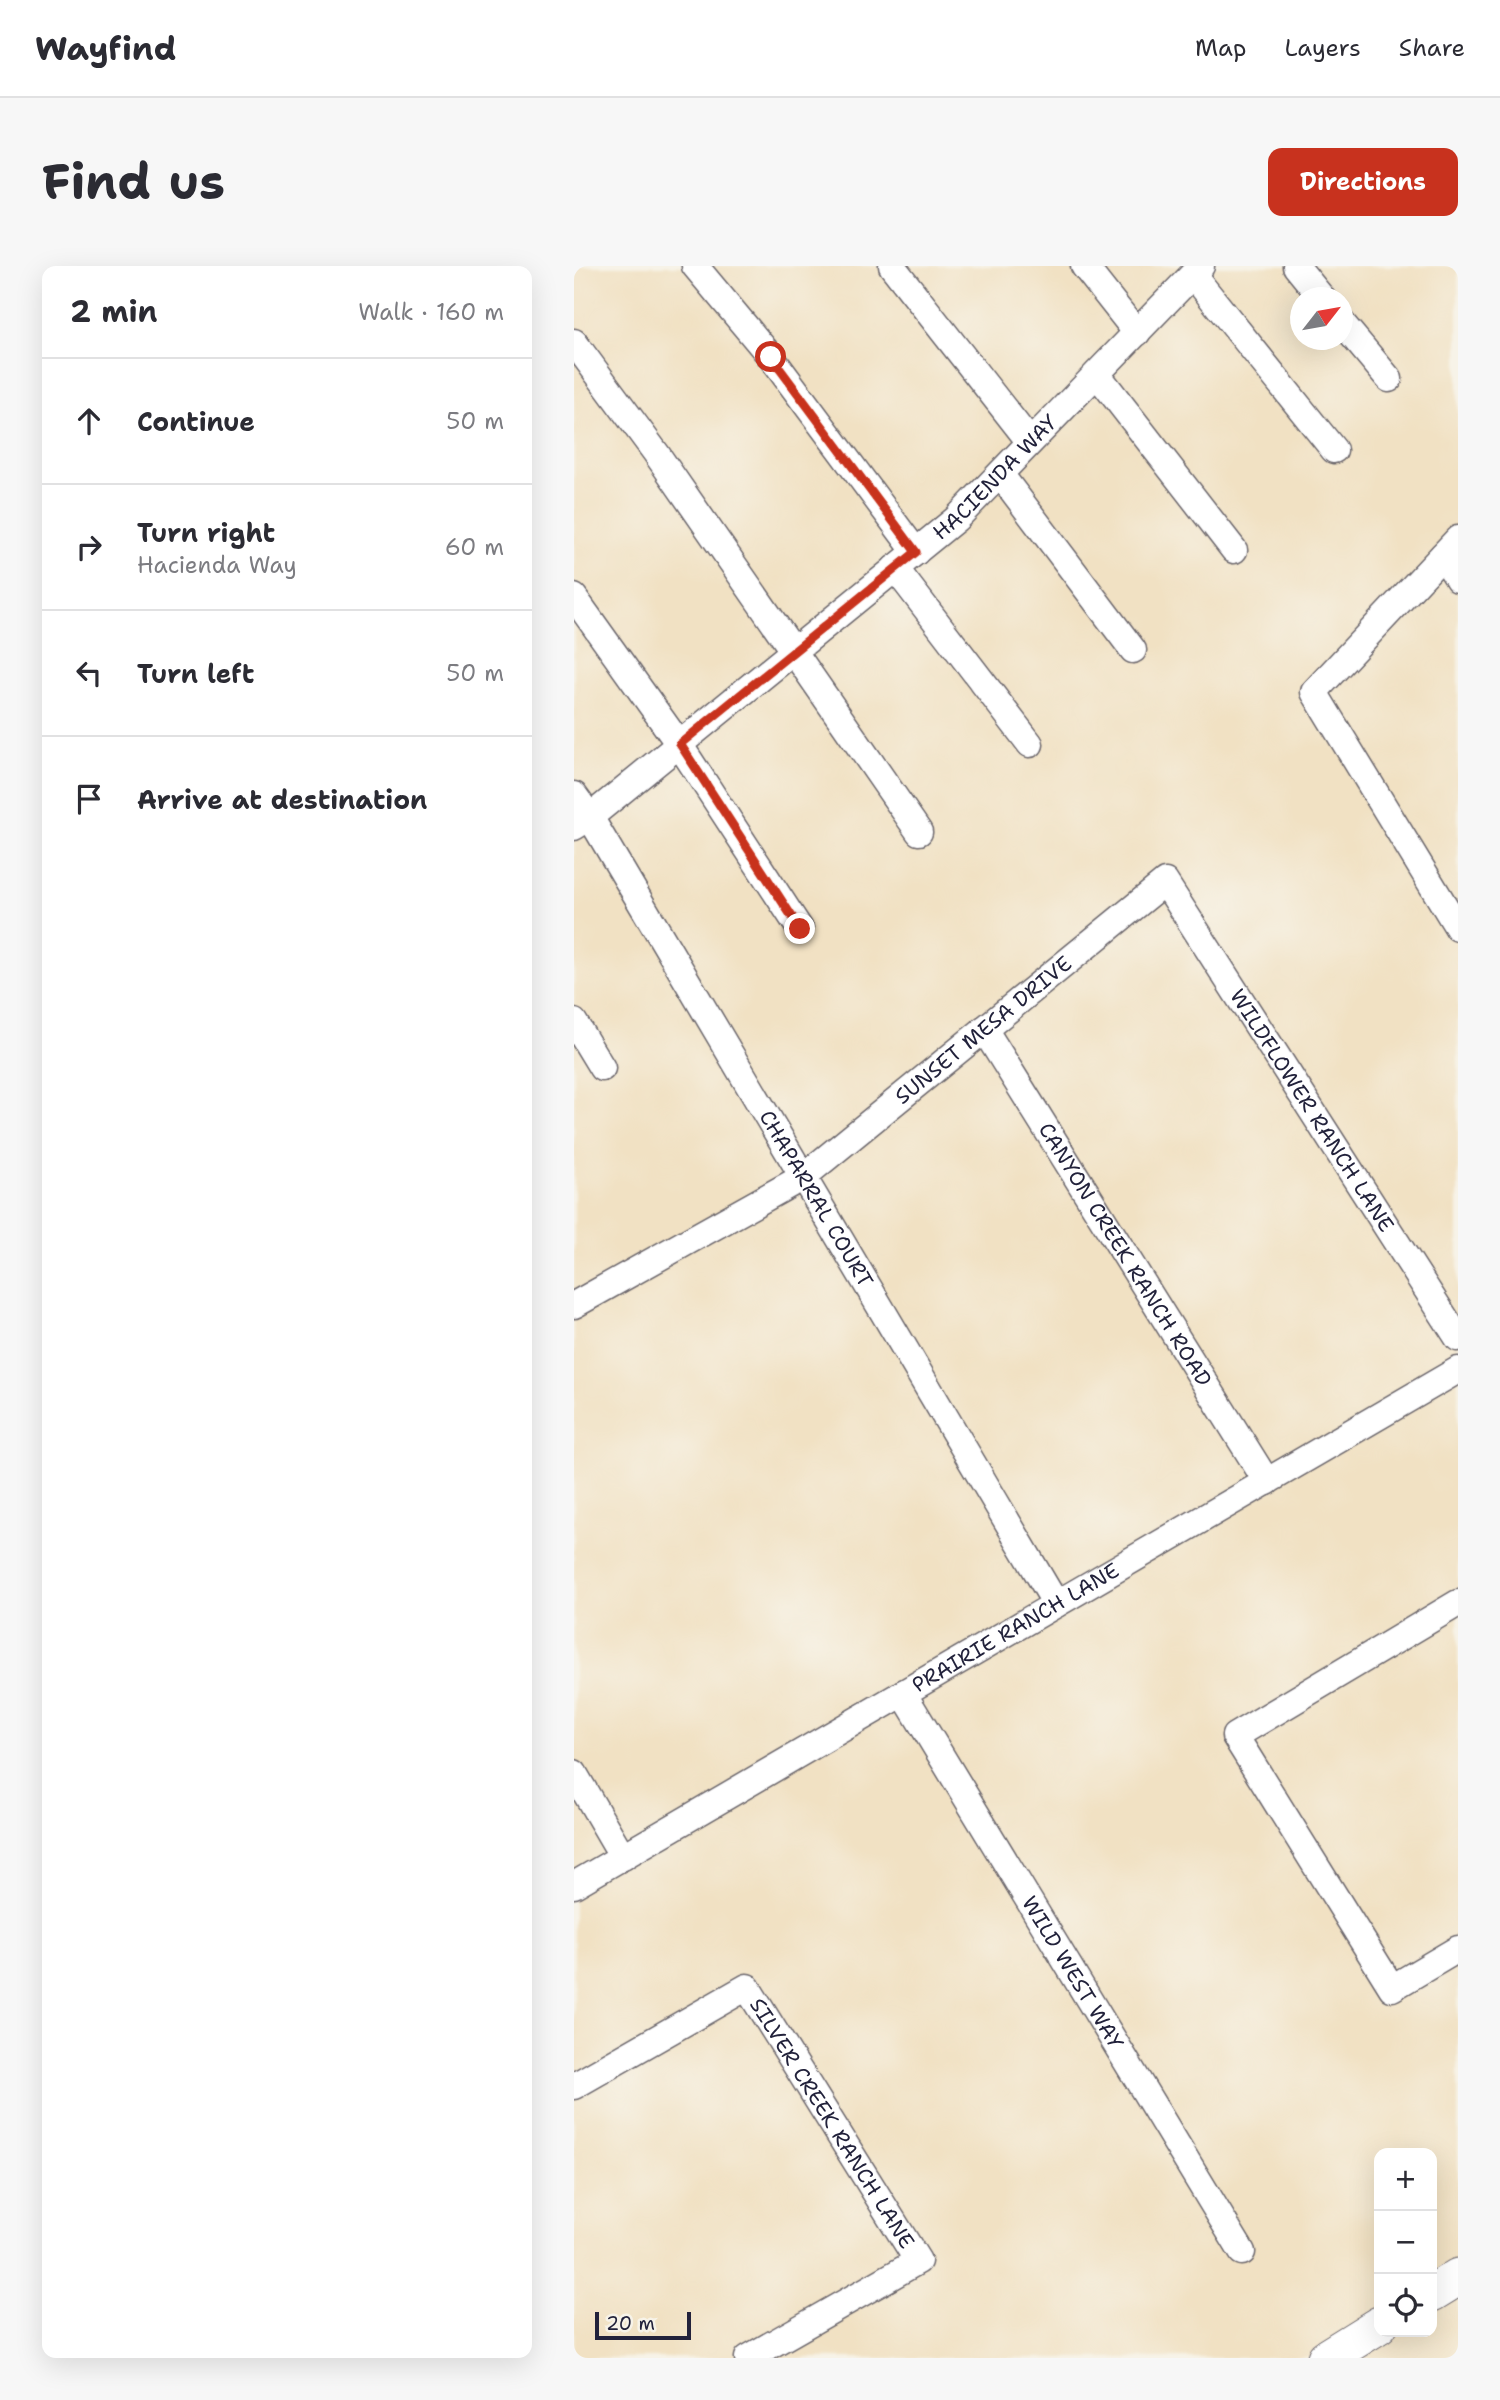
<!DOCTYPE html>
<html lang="en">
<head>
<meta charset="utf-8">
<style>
  :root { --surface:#fff; --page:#f7f7f7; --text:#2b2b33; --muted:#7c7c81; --line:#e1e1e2; --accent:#c8321e }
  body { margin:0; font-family:"Shantell Sans",sans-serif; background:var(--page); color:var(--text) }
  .controls { position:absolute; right:21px; bottom:21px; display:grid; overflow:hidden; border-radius:14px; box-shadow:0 7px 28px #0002 }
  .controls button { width:63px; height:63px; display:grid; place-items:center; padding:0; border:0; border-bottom:2px solid var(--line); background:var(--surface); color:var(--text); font:35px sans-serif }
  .compass { position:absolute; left:716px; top:21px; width:63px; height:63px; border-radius:50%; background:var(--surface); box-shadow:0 7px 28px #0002; rotate:59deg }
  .scale { position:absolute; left:21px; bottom:18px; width:96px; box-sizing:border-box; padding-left:7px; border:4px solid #22223b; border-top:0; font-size:19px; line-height:24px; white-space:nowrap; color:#22223b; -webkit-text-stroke:5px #f7f3e8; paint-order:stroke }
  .stop { position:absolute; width:21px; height:21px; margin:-16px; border:5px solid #c8321e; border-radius:50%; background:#fff }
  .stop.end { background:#c8321e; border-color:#fff; box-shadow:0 2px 7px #0008 }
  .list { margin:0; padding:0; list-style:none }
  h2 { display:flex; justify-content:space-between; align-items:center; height:91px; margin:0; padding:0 28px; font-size:30px }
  h2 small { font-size:23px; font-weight:400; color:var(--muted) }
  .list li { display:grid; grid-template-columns:46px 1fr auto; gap:21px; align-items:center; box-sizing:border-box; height:126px; padding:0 28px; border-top:2px solid var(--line) }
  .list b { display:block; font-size:26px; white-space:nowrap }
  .list p { margin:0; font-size:23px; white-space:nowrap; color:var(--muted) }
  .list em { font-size:23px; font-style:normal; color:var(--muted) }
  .icon { flex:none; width:38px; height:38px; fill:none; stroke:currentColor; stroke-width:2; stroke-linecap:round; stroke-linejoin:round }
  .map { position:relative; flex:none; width:884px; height:2092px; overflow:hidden; border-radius:14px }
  header { display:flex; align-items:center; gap:42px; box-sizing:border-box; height:98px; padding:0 35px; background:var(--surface); border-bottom:2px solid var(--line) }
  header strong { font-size:33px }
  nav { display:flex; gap:38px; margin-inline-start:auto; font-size:24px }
  .intro { display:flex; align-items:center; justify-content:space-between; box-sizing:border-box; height:168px; padding:0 42px }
  h1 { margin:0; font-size:49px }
  .button { padding:18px 32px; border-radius:14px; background:var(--accent); color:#fff; font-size:24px; font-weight:700 }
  main { display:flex; gap:42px; padding:0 42px }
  aside { flex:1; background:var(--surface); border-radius:14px; box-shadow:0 7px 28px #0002 }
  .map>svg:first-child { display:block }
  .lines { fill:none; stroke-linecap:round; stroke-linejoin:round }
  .street-casing { stroke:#6a656b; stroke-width:29 }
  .secondary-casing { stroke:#6a656b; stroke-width:39 }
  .street { stroke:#fff; stroke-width:26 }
  .secondary { stroke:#fff; stroke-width:37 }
  .route { stroke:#c8321e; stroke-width:9 }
  .labels { text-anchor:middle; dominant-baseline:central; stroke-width:5; stroke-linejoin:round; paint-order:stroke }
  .street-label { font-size:21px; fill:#22223b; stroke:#f7f3e8 }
</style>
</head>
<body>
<header>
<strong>Wayfind</strong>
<nav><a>Map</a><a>Layers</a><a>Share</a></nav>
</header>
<div class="intro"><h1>Find us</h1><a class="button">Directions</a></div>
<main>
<aside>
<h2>2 min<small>Walk · 160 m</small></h2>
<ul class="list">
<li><svg class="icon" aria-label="ahead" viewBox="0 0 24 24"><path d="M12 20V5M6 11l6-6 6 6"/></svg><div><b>Continue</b></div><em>50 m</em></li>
<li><svg class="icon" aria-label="right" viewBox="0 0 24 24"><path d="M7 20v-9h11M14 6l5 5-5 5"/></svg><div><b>Turn right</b><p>Hacienda Way</p></div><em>60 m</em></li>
<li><svg class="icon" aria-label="left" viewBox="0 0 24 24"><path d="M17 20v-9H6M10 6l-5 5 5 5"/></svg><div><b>Turn left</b></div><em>50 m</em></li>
<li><svg class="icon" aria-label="arrive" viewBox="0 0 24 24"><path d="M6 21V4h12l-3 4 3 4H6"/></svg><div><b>Arrive at destination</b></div></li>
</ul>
</aside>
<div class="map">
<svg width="884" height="2092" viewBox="0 0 884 2092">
  <rect width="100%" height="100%" fill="#f7f3e8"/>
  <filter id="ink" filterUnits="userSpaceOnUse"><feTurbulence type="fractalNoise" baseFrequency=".0143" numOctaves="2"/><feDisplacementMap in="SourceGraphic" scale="14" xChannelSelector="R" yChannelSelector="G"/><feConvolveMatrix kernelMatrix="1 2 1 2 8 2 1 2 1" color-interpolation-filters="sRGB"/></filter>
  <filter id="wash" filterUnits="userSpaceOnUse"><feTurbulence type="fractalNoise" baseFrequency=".00686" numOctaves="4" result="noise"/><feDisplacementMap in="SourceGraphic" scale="28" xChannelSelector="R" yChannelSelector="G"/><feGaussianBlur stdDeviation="1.57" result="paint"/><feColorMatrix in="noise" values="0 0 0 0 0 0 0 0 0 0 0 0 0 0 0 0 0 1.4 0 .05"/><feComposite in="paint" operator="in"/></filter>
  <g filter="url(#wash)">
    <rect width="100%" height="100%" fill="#f1e1c3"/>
  </g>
  <g filter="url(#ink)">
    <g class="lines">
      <defs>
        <g id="street">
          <path d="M121,0L197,91L342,286"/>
          <path d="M318,0L456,176"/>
          <path d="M510,0L563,67"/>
          <path d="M722,0L748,32"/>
          <path d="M619,9L760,184"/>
          <path d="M768,57L815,113"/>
          <path d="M0,76L82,187L345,566"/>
          <path d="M523,108L660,284"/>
          <path d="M426,208L559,384"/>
          <path d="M884,273L740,426L884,662"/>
          <path d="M869,289L884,313"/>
          <path d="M321,302L456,478"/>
          <path d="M0,331L105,478L226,663"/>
          <path id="s1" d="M0,529L16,551L482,1338"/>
          <path id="s2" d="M0,561L16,551L382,253L627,0"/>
          <path d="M0,756L28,802"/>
          <path id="s3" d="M410,763L693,1216"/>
          <path id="s4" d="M0,1039L229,911L591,616L884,1072"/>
          <path d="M884,1337L661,1470L818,1722L884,1683"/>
          <path id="s5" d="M329,1427L668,1986"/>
          <path d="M0,1507L49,1591"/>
          <path id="s6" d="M0,1619L884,1104"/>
          <path id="s7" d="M0,1820L173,1721L344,1995L174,2092"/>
        </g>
        <path id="secondary" d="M858,2027L884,2011
          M752,2092L805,2059"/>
      </defs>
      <use href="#street" class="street-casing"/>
      <use href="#secondary" class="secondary-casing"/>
      <use href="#street" class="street"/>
      <use href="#secondary" class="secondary"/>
    </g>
  </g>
  <g class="lines" filter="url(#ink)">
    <path class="route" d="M197,91L342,286L106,478L226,663"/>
  </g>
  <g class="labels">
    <g class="street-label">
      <text stroke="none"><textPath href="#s2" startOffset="548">HACIENDA WAY</textPath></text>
      <text stroke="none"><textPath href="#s4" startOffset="495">SUNSET MESA DRIVE</textPath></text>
      <text stroke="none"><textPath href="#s4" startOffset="1001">WILDFLOWER RANCH LANE</textPath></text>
      <text stroke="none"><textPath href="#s1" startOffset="471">CHAPARRAL COURT</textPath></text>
      <text stroke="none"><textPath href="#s3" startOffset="266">CANYON CREEK RANCH ROAD</textPath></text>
      <text stroke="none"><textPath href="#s6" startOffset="511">PRAIRIE RANCH LANE</textPath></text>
      <text stroke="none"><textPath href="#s5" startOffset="327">WILD WEST WAY</textPath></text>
      <text stroke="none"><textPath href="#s7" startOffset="360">SILVER CREEK RANCH LANE</textPath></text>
    </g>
  </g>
</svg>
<div class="controls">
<button>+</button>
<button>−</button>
<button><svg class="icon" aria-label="locate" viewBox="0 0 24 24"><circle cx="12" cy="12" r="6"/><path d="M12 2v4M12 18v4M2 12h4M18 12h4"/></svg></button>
</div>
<svg class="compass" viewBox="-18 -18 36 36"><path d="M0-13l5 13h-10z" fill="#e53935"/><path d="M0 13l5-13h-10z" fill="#7c7c81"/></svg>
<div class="scale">20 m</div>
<div class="stop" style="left:197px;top:91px"></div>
<div class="stop end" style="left:226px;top:663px"></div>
</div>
</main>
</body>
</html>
